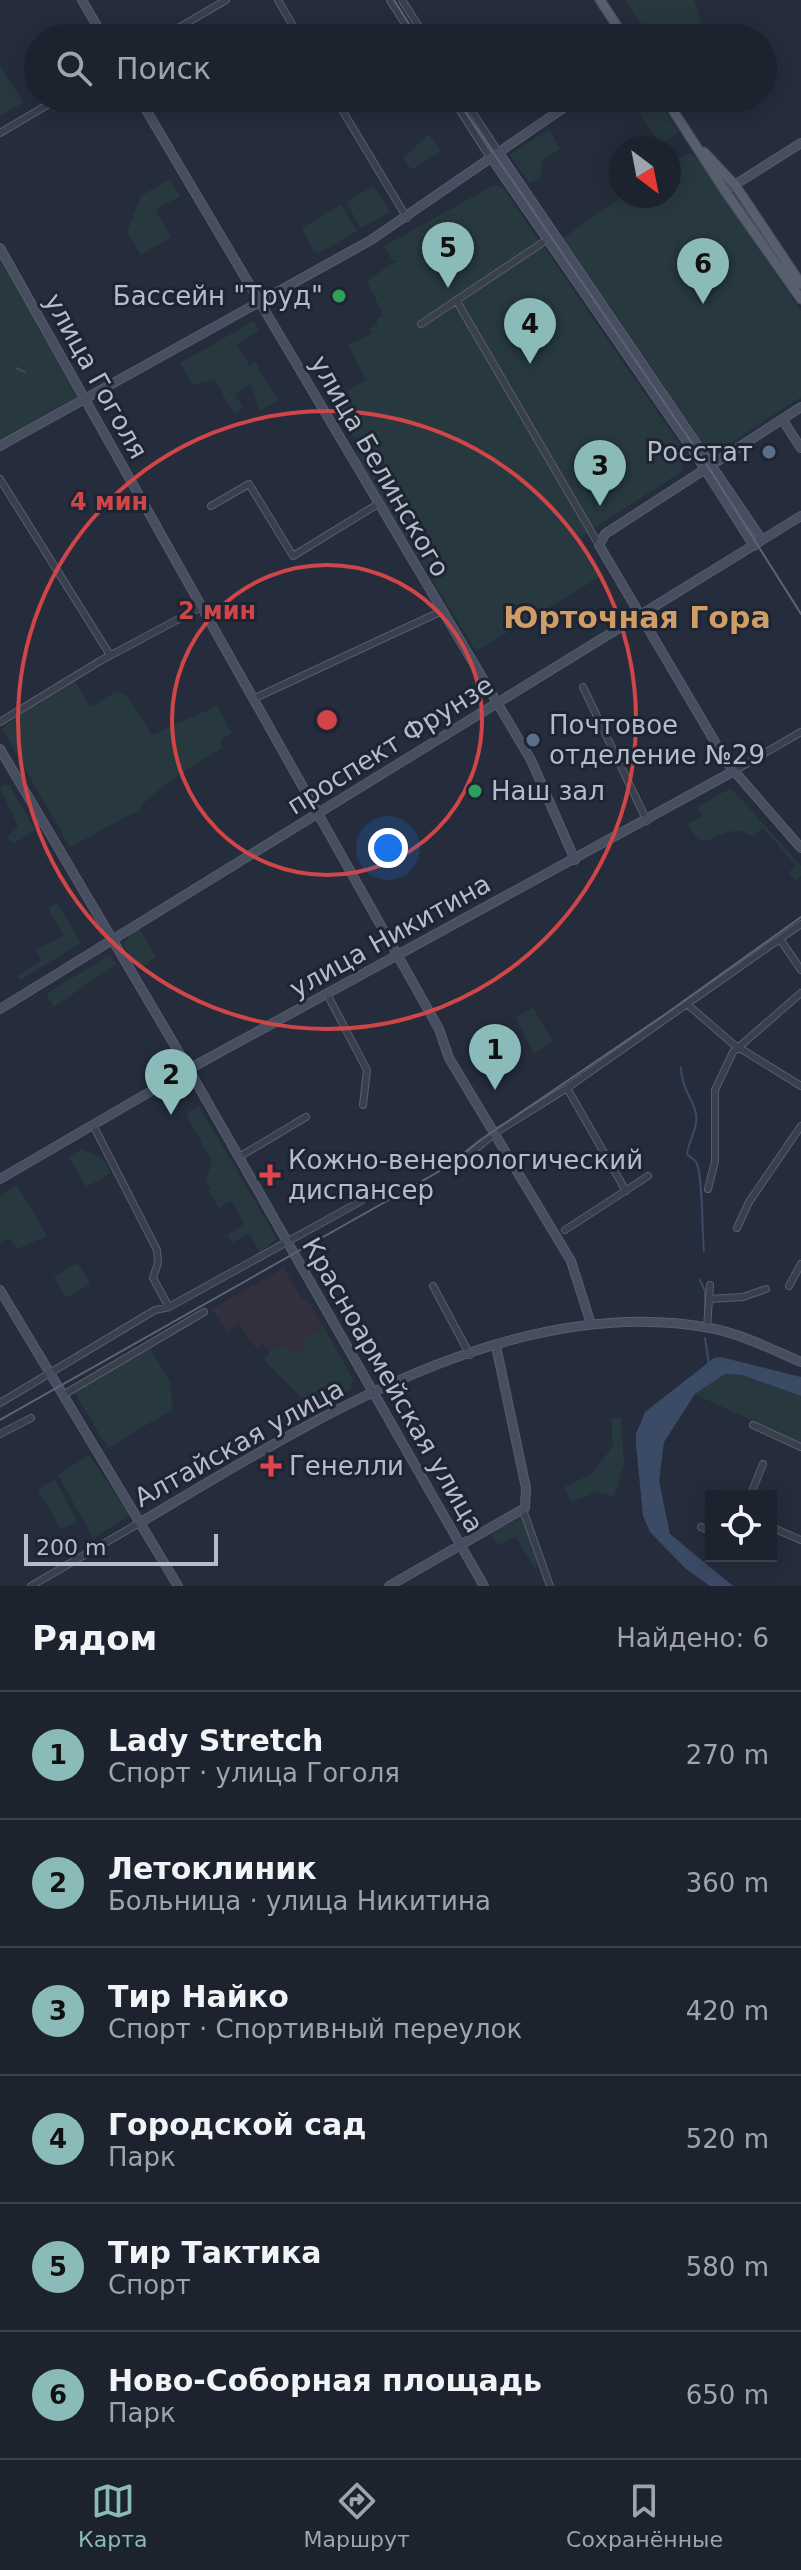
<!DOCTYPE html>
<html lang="ru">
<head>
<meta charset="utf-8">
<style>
  :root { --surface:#1c222e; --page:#252a36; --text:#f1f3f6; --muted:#a0a4aa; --line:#3a3f4a; --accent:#8bbbb9 }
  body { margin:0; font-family:"DejaVu Sans",sans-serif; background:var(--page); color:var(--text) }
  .controls { position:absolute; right:24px; bottom:24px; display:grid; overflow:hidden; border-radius:0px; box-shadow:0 4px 20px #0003 }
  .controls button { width:72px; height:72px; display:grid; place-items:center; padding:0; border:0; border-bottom:2px solid var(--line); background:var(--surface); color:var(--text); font:40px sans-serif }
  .compass { position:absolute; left:609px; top:136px; width:72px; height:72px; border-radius:50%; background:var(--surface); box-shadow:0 4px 20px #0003; rotate:148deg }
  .scale { position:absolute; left:24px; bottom:20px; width:194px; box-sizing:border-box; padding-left:8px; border:4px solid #b5bbc8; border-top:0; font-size:22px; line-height:28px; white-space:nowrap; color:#b5bbc8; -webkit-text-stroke:6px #1e2432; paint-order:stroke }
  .you { position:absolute; left:388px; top:848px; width:28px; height:28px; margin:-20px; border:6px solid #fff; border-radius:50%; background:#1a73e8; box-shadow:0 0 0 12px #1a73e833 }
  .badge { display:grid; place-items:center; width:52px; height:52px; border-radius:50%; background:var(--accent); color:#111; font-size:26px; font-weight:700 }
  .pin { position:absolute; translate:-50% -66px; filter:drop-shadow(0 2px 4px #0008) }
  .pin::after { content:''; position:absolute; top:42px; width:28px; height:24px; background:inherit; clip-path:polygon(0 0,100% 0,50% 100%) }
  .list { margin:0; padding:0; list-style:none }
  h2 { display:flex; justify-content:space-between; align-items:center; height:104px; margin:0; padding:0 32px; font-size:34px }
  h2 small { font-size:26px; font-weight:400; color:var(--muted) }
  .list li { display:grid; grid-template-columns:52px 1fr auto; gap:24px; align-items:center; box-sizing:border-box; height:128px; padding:0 32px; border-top:2px solid var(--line) }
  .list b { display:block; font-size:30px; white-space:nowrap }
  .list p { margin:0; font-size:26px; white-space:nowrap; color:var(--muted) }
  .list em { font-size:26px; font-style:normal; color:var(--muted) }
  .icon { flex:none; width:44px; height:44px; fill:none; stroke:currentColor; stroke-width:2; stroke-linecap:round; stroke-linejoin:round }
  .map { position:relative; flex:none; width:801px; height:1586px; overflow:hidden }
  .search { position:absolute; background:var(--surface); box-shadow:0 4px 20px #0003; left:24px; right:24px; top:24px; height:88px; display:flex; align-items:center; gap:20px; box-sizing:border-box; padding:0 28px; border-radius:44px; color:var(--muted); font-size:30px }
  .sheet { height:872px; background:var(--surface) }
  nav { display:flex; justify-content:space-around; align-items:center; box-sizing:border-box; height:112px; border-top:2px solid var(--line); background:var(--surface); font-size:22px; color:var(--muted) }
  nav a { display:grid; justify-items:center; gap:4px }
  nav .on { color:var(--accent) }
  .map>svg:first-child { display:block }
  .medical { fill:#33303e }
  .green { fill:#27393e }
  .water { fill:#3b4a65 }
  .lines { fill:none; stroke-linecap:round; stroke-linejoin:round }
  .stream { stroke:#3b4a65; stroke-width:2 }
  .street-casing { stroke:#575d6b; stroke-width:8 }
  .secondary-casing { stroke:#575d6b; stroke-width:10 }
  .primary-casing { stroke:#424856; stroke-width:11 }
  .street { stroke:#393f4d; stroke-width:6 }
  .secondary { stroke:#474e60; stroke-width:8 }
  .primary { stroke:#575e6d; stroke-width:9 }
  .tram { stroke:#5b6374; stroke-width:2 }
  .ring { fill:none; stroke:#cf4548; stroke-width:4 }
  .leisure-dot { fill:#2e9e5b; stroke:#1e2432; stroke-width:3 }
  .service-dot { fill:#5c6f8a; stroke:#1e2432; stroke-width:3 }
  .health-dot { fill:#e0444e; stroke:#1e2432; stroke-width:3 }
  .labels { text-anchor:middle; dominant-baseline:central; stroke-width:6; stroke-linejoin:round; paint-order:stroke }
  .poi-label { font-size:26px; fill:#b5bbc8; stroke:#1e2432; text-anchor:start }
  .street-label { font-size:26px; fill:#b5bbc8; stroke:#1e2432 }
  .quarter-label { font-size:30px; font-weight:bold; fill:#d09d67; stroke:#1e2432 }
  .centre { fill:#cf4548; stroke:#1e2432; stroke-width:4 }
  .ring-label { font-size:24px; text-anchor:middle; font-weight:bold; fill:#cf4548; stroke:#1e2432; stroke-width:6; stroke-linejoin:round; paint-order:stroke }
</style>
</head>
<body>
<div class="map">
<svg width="801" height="1586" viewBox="0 0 801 1586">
  <rect width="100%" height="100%" fill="#252d3d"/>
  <path class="medical" d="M284,1268L299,1295L311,1305L354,1381L350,1384L352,1388L321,1408L300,1396L276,1373L264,1359L271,1354L267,1348L262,1344L256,1348L238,1324L227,1332L212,1309Z"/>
  <path class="green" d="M625,0H694L701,22L682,38H650Z
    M0,66L24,102L0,116Z
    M629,98H656L679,132L661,145Z
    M549,129L560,149L543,160L540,177L530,184L510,155Z
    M429,134L441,151L412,170L403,158Z
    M687,153L695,156L706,171L801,311V397L712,456L563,238L623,196H669V165Z
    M170,179L180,196L155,210L171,237L141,255L127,232L141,196Z
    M494,185L503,188L687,455L682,462L684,470L581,537L603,575L476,651L358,460L356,452L360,449L333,399L366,380L348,345L372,333L370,329L378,324L376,319L383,315L367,281L397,260H392L384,246Z
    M374,186L390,212L361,228L346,202Z
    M341,205L357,231L319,253L314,252L302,228Z
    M0,255L79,396L0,441Z
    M254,321L259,330L237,344L249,365L255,362L278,400L259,411L251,384L235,394L243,408L234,414L214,379L193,385L180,363Z
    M74,680L90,707L117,691L128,697L152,735L217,706L232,733L220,740L223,747C202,761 151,789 139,810L70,847L2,729L28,707Z
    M8,783L35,830L13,844L7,837L18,826L0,788Z
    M731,788L801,866V876L795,880L789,872L796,865L763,828L752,837C739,824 720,835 706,841L698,839L688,824L702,816L697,807Z
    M57,903L81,943L20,980L17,976L42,960L36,950L64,935L48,908Z
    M139,928L156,956L142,968L137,967L123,943Z
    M110,955L116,964L54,1007L46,994Z
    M533,1008L553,1042L534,1053L515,1018Z
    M199,1106L277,1239L260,1252L249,1233L232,1243L227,1235L244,1224L231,1201L219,1208L208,1191L211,1189L206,1181L212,1162L186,1114Z
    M82,1149L103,1159L111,1173L86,1187L68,1157Z
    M17,1185L47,1236L17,1249L9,1238L0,1243V1195Z
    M78,1263L90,1284L66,1298L54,1277Z
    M322,1324L354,1381L350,1384L352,1388L321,1408L300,1396L264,1359L275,1347L277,1350L286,1346L293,1353L303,1350L304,1338L322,1329Z
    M150,1348L170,1382L173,1409L108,1448L74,1392Z
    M725,1374L742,1375L801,1396V1444L695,1394Z
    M621,1418L624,1465L614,1497L597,1492L571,1502L565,1487L591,1474L613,1446L611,1419Z
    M89,1455L130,1515L93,1538L58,1475Z
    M55,1479L77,1521L61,1530L38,1489Z
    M522,1517L538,1564L535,1568L516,1537L498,1545L491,1533Z"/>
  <path class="water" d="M721,1357L801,1377V1396L742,1375L725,1374L695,1394L664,1442L659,1481L670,1534L733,1586H710L685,1568L650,1532L643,1516L636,1444V1434L645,1412L714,1358Z"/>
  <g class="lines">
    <path class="stream" d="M16,368L25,372
      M681,1068C681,1085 691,1097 695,1110C700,1126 689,1139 687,1154C690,1157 694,1159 696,1162C703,1172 702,1237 704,1251
      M700,1280L705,1291V1317
      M705,1338L709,1365"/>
    <defs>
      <path id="street" d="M278,0L300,38
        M390,0L414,38
        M402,0L426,38
        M161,38L226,0
        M335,98L407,218
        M452,98L491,159
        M463,98L499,153
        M0,133L59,98
        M456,300L599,545
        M421,324L542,243
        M0,479L110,655
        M211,506L249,484L293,556L378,504
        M583,687L647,821
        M253,699L442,611
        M0,722L100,661L203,606
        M734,771L801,732
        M780,939L801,970
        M327,994L367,1070L363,1105
        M687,1004L733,1044L801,1086
        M567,1088L626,1191
        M93,1125L157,1250L158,1263L153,1278L169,1307
        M239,1157L306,1117
        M460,1162L495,1133L567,1088L801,924
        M708,1189L715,1161V1090L733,1052L801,993
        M737,1228L749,1202L801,1126
        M565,1230L648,1176
        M433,1286L470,1355
        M789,1286L801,1264
        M709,1299L743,1297L766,1289
        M707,1328L710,1285
        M63,1395L204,1312
        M0,1403L155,1310L169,1307L361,1201
        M753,1425L801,1447
        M0,1434L31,1418
        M750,1496L763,1464
        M523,1510L550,1586
        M701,1527L711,1531
        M771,1527L801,1540
        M31,1586L141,1522"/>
      <path id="secondary" d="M82,0L104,38
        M139,98L531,760L575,860
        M499,153L762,540
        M492,159L694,452L754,546
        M725,191L801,143
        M0,248L439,1029L449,1058L571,1261L591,1324
        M801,407L605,534L599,545L728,764L801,848
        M782,419L801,448
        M0,446L371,240L578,98
        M0,749L184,1061L484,1586
        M0,1009L801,516
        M0,1179L189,1069L734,771
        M0,1290L178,1586
        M141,1522C306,1425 509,1291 710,1328C742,1334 771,1349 801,1362
        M389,1586L525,1508L526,1488L496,1346"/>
      <path id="primary" d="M600,0L625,38
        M665,98L725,191L801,299
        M704,152L735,185L801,284"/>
    </defs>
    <use href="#street" class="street-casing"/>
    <use href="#secondary" class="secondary-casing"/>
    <use href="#primary" class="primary-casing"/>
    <use href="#street" class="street"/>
    <use href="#secondary" class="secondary"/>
    <use href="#primary" class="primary"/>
    <path class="tram" d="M394,0L418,38
      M456,98L709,468L801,614
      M0,1420L445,1168L479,1141L667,1013L801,917"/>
  </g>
  <g class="ring">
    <circle cx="327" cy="720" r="155"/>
    <circle cx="327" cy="720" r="309"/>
  </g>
  <g class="leisure-dot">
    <circle cx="339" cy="296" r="8"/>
    <circle cx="475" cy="791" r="8"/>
  </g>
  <g class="service-dot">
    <circle cx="769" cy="452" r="8"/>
    <circle cx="533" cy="740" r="8"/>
  </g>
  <g class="health-dot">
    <path d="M266 1163h8v8h8v8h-8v8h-8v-8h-8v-8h8z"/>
    <path d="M267 1454h8v8h8v8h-8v8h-8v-8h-8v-8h8z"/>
  </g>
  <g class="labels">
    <g class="poi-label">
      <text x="323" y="296" text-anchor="end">Бассейн "Труд"</text>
      <text x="753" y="452" text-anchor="end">Росстат</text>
      <text x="549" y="725">Почтовое<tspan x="549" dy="30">отделение №29</tspan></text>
      <text x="491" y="791">Наш зал</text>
      <text x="288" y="1160">Кожно-венерологический<tspan x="288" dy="30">диспансер</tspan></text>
      <text x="289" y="1466">Генелли</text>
    </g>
    <g class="street-label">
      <text transform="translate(96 376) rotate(61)">улица Гоголя</text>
      <text transform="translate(380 466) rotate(60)">улица Белинского</text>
      <text transform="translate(390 745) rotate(-32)">проспект Фрунзе</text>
      <text transform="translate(390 936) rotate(-29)">улица Никитина</text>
      <text transform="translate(393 1385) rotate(60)">Красноармейская улица</text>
      <text transform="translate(239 1443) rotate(-29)">Алтайская улица</text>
    </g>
    <g class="quarter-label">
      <text x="637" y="617">Юрточная Гора</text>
    </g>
  </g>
  <circle cx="327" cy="720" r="12" class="centre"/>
  <g class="ring-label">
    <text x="109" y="510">4 мин</text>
    <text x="217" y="619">2 мин</text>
  </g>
</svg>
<div class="controls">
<button><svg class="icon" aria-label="locate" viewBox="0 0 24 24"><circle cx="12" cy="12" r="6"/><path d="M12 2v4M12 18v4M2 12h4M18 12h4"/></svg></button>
</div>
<svg class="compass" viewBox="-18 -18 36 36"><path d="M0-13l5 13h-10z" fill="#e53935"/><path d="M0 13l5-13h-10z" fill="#a0a4aa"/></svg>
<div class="scale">200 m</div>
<div class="you"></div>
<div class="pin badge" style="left:495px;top:1090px">1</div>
<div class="pin badge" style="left:171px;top:1115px">2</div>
<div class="pin badge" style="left:600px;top:506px">3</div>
<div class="pin badge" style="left:530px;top:364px">4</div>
<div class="pin badge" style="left:448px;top:288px">5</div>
<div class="pin badge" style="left:703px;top:304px">6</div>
<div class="search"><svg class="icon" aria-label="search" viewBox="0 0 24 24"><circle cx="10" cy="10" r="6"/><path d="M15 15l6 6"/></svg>Поиск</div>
</div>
<section class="sheet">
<h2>Рядом<small>Найдено: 6</small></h2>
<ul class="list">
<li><span class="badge">1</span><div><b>Lady Stretch</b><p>Спорт · улица Гоголя</p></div><em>270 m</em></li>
<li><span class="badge">2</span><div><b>Летоклиник</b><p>Больница · улица Никитина</p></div><em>360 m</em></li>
<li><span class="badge">3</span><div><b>Тир Найко</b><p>Спорт · Спортивный переулок</p></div><em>420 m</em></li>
<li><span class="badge">4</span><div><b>Городской сад</b><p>Парк</p></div><em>520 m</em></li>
<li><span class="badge">5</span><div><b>Тир Тактика</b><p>Спорт</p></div><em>580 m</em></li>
<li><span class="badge">6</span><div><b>Ново-Соборная площадь</b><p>Парк</p></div><em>650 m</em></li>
</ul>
</section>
<nav>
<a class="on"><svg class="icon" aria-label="map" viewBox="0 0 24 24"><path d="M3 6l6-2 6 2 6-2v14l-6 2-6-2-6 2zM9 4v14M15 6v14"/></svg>Карта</a>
<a><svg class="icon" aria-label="directions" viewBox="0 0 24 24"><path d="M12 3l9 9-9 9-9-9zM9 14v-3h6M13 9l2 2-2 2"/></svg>Маршрут</a>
<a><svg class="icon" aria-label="saved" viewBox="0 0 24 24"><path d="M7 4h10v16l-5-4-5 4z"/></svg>Сохранённые</a>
</nav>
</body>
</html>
